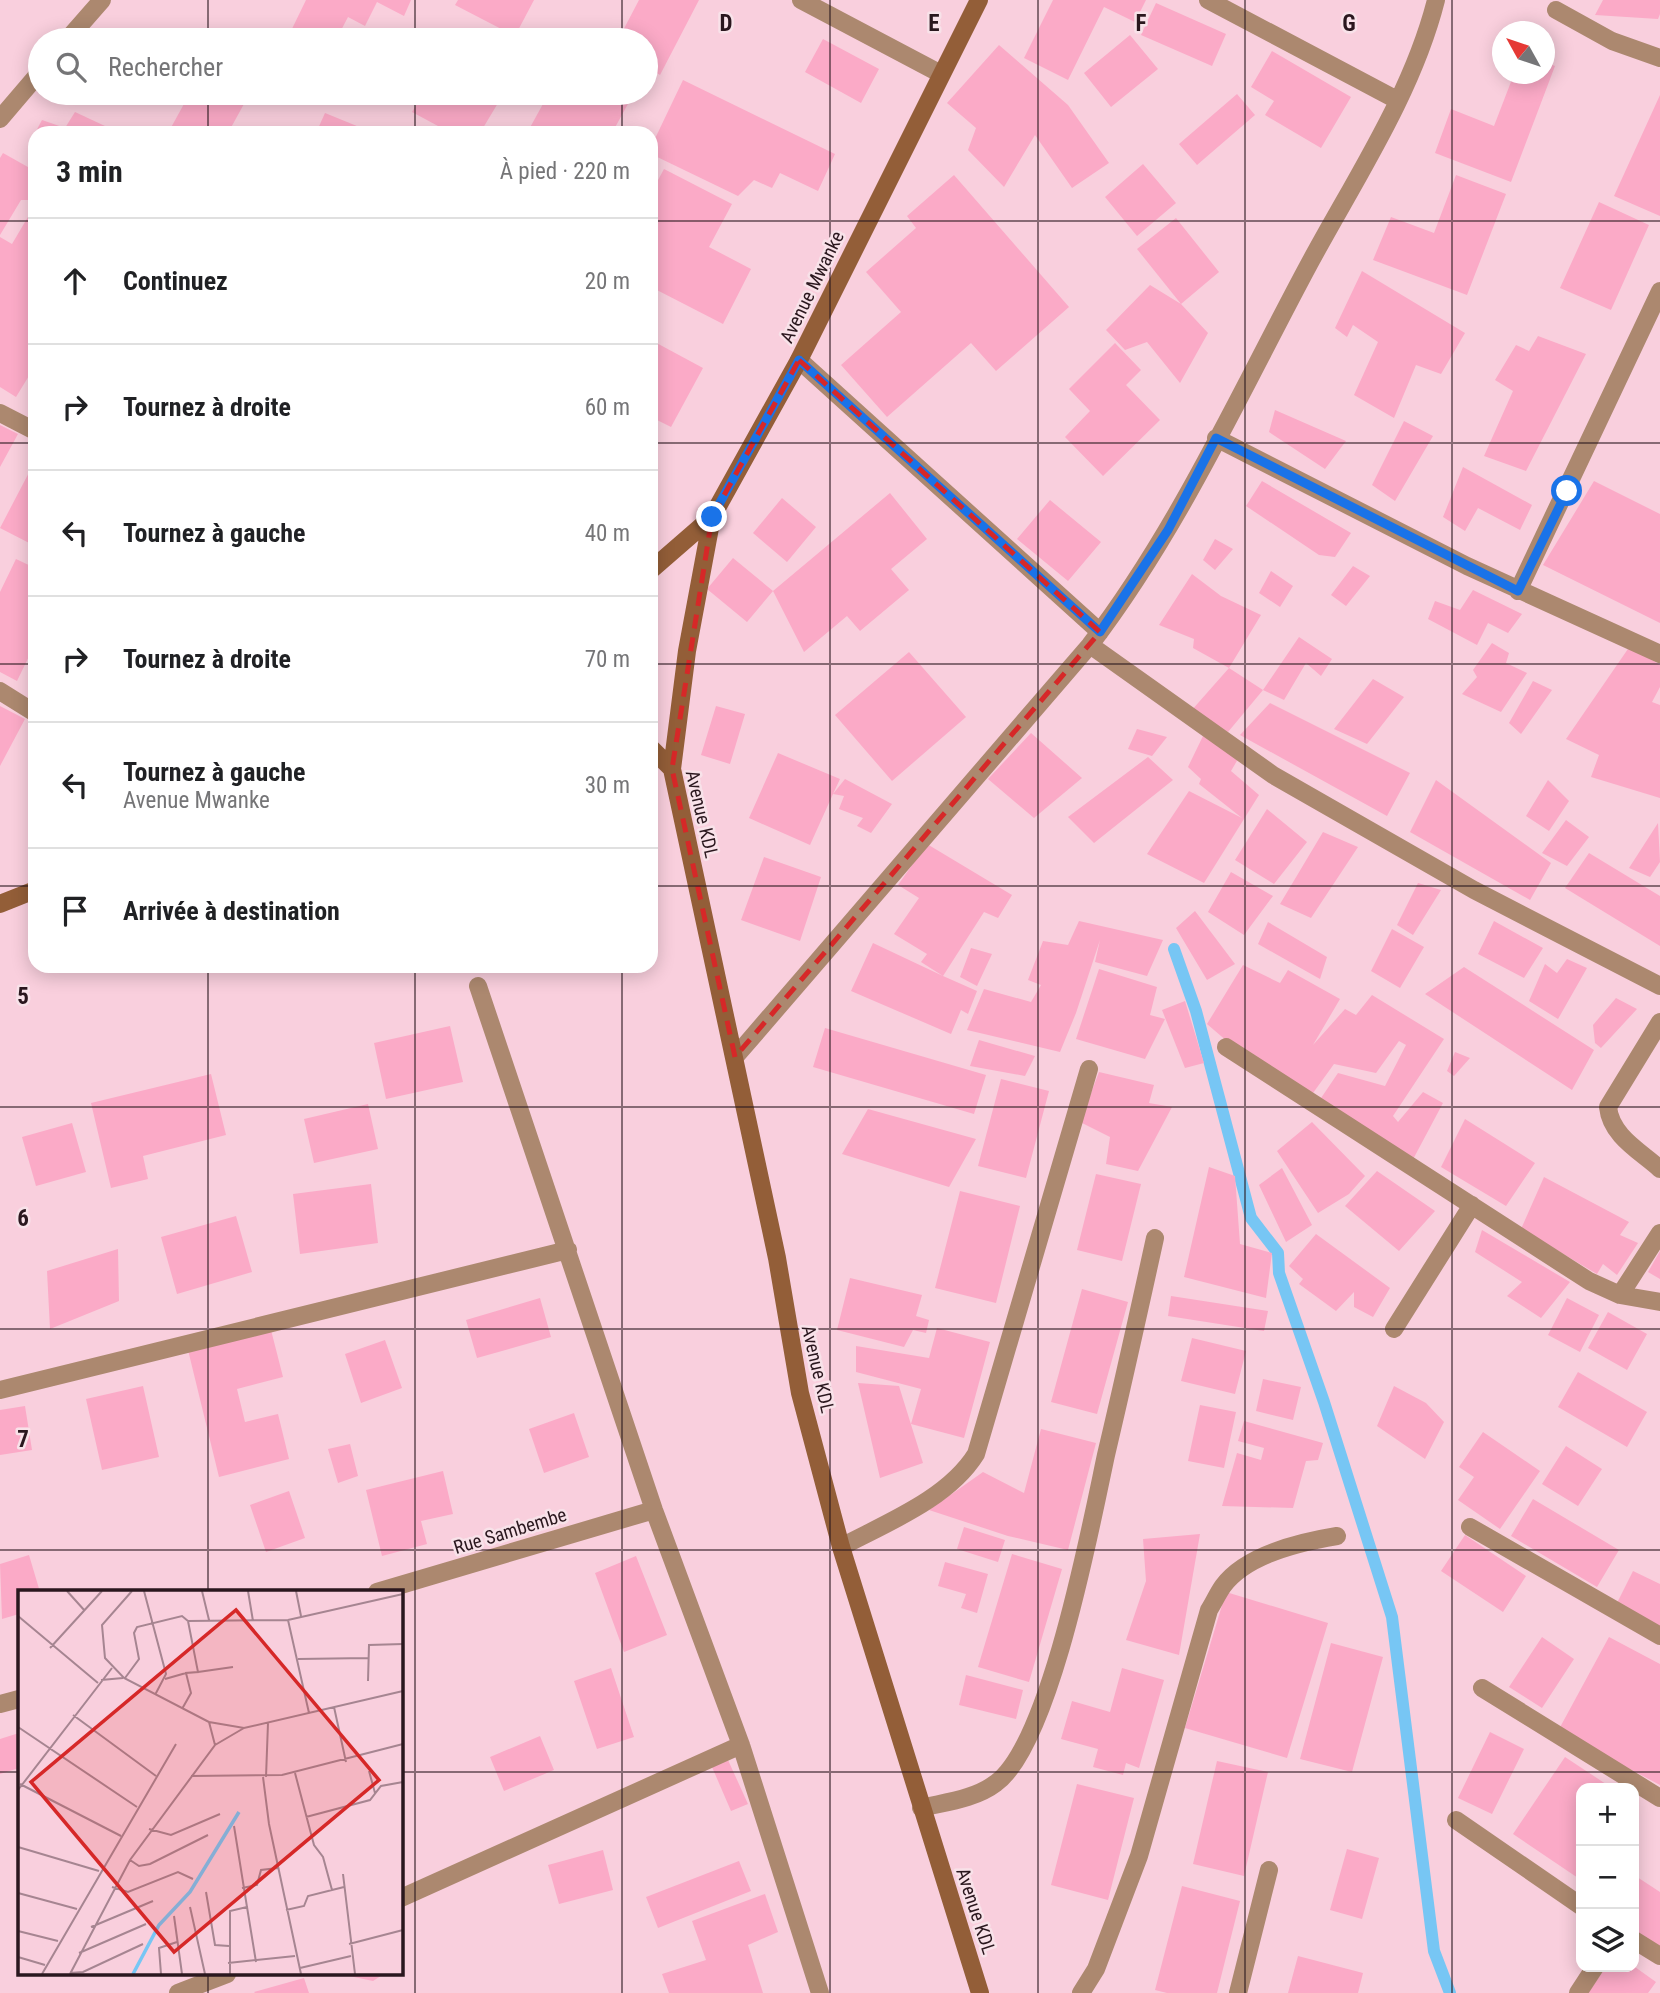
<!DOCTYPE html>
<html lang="fr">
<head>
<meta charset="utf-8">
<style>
  :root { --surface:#fff; --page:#f2f2f2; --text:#202124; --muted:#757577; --line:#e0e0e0 }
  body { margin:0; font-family:"Roboto Condensed",sans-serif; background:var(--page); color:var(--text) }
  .controls { position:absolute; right:21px; bottom:21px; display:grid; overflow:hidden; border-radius:14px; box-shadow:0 4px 18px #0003 }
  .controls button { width:63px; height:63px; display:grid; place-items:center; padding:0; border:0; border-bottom:2px solid var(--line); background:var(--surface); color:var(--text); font:35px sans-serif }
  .compass { position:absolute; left:1492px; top:21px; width:63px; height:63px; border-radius:50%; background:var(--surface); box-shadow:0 4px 18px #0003; rotate:310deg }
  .stop { position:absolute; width:21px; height:21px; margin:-16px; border:5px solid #1a73e8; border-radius:50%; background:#fff }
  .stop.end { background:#1a73e8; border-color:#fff; box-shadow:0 2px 7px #0008 }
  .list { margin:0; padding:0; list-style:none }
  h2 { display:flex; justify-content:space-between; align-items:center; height:91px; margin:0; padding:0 28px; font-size:30px }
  h2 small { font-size:23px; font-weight:400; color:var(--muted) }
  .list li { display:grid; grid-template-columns:46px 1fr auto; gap:21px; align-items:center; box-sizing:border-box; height:126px; padding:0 28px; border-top:2px solid var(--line) }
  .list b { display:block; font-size:26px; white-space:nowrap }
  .list p { margin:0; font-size:23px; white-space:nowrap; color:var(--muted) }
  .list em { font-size:23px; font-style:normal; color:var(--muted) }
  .icon { flex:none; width:38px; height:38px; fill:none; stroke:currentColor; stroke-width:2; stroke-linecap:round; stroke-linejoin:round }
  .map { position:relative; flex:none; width:1660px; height:1993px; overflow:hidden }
  .search { position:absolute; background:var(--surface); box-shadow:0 4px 18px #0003; left:28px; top:28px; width:630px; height:77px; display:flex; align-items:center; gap:18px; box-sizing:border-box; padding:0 24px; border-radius:38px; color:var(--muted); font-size:26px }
  .panel { position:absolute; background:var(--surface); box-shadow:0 4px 18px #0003; left:28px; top:126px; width:630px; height:847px; border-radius:21px }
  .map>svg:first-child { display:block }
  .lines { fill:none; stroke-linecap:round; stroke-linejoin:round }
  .stream { stroke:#77c6f4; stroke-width:12 }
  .building { fill:#fbaac7 }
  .street { stroke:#ac886f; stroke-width:18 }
  .secondary { stroke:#935e38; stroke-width:18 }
  .route { stroke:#1a73e8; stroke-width:9 }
  .marked { fill:none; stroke:#d62828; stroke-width:5; stroke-dasharray:14 9; stroke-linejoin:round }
  .grid { fill:none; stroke:#2a171e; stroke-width:2; stroke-opacity:0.55 }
  .labels { text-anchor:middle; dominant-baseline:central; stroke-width:5; stroke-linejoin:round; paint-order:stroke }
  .street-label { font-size:19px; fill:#2a171e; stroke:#f8e2e9 }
  .inset-river { fill:none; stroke:#77c6f4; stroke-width:3.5 }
  .inset-road { fill:none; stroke:#a68591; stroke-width:2 }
  .view { fill:#d62828; fill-opacity:0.15; stroke:#d62828; stroke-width:3.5 }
  .inset-edge { fill:none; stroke:#2a171e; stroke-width:3.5 }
  .grid-label { font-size:23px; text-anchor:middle; font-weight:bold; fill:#2a171e; stroke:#f8e2e9; stroke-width:5; stroke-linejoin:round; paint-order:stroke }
</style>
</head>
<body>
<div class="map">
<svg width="1660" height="1993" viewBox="0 0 1660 1993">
  <rect width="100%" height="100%" fill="#f9cfdd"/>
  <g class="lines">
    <path class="stream" d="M1174,949L1196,1011L1251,1218L1278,1253L1279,1273L1324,1402L1392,1617L1434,1951L1450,1993"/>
  </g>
  <path class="building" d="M306,0H411L404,16L377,2L365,26L348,17L336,40H299L289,35Z
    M458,0H534L515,36L455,5Z
    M639,0H699L660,75L646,67V40H618Z
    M1053,0H1146L1135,22L1104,7L1068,80L1024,58Z
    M1603,0H1660V14L1658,19L1595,15Z
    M1156,3L1226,34L1212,66L1141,35Z
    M1130,35L1158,69L1111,107L1084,73Z
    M823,39L879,69L861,103L805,72Z
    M999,45L1068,105L1109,163L1072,188L1035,135L1004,187L968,150L976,128L947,103Z
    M1272,51L1351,97L1321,148L1265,115L1274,101L1251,87Z
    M1544,62L1555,66L1511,182L1435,153L1451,109L1494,126L1514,74H1544Z
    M683,80L835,154L818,191L780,173L772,188L754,180L738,196L651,154V147Z
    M190,93H250L228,133H168Z
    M423,93H504L480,133H451L412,112Z
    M549,93H612L629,102L612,133H527Z
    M1237,94L1255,115L1197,165L1179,144Z
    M1660,95V216L1614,196Z
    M75,112L120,133H35L42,120L65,128Z
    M325,113L374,133H316Z
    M3,153L35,171V200H21L0,235V158Z
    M1143,164L1176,203L1137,236L1105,197Z
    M664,169L732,204L709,247L751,269L723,324L651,287V193Z
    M954,175L1069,307L996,371L971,343L887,417L841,365L901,312L866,272L916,228L907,216Z
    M1456,175L1506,194L1467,295L1373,260L1391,217L1434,233Z
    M1599,202L1649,225L1611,310L1560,288Z
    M35,205V366L16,397L0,387V237L12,244Z
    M1176,218L1219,272L1181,304L1208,333L1180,383L1147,342L1125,350L1106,330L1150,285L1181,304L1137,249Z
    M1362,271L1465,333L1441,374L1416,365L1394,418L1354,395L1378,342L1353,325L1347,337L1335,328Z
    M1538,336L1586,354L1526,471L1484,456L1513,391L1495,380L1516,345L1529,351Z
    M651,340L703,368L671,427L651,417Z
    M1115,343L1141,370L1126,385L1160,420L1103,476L1065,437L1090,411L1069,389Z
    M1275,410L1346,441L1325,469L1269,432Z
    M1404,421L1433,436L1395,501L1372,485Z
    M0,425L18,434L0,467Z
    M35,461V546L0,528Z
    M1463,467L1532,505L1520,530L1478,508L1465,531L1443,517Z
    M1262,481L1351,533L1335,557L1319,555L1246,506Z
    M1594,481L1660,514V623L1543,565Z
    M890,493L927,539L891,569L909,590L860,631L847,616L804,652L773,591Z
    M782,498L816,527L787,562L753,533Z
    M1050,500L1101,542L1068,581L1017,539Z
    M1215,539L1233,549L1215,570L1203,560Z
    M733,558L773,591L747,622L707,589Z
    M16,559L35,568V644L17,681L0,672V592Z
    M1353,566L1370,576L1346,606L1331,595Z
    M1271,571L1293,586L1280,607L1259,593Z
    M1192,574L1221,596L1261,615L1229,668L1193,648L1194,639L1159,625Z
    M1473,590L1522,614L1508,633L1488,623L1477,645L1428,619L1435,601L1460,610Z
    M1299,637L1332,659L1321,676L1306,663L1284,700L1263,690Z
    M1492,643L1509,653L1506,663L1527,673L1501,712L1462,694L1477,677L1473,670Z
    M1630,646L1660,665V687L1652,702L1660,705V798L1591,777L1599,755L1566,739Z
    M909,652L966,717L892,781L835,715Z
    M1229,668L1263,690L1228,732L1191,711Z
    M1373,679L1404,697L1367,744L1334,729Z
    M1533,681L1552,690L1521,734L1509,723Z
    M1270,703L1410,773L1387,816L1240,735Z
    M0,706L25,719L0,766Z
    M716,706L745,714L730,764L701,755Z
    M1137,729L1167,737L1152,756L1128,749Z
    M1031,733L1082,778L1034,818L988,779Z
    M1203,736L1238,759L1231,771L1259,795L1204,883L1147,854L1189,791L1242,818L1199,784L1201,779L1188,767Z
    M778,753L840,779L833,794L845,779L892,804L871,833L857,826L863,818L839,809L844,796L833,794L810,845L749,818Z
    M1148,757L1173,780L1094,843L1068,817Z
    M1436,780L1551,863L1530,900L1410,832Z
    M1548,780L1569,801L1549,831L1526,816Z
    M1267,809L1307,842L1274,884L1235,860Z
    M1566,820L1589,837L1567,866L1542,853Z
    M1658,823L1660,862L1650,877L1629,868Z
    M1323,832L1358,847L1311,918L1280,904Z
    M927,844L1012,895L998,918L984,912L943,976L977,991L968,1014L961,1010L951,1034L851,991L873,943L943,976L921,962L927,954L894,934L919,898L898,885Z
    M1589,853L1660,896V946L1565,888Z
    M764,857L821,877L800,941L741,920Z
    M1231,872L1273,896L1244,935L1208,912Z
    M1418,883L1441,890L1413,935L1397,925Z
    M1195,911L1235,964L1207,980L1176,928Z
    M1079,921L1163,940L1147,976L1095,962L1100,940L1076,1013L1060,1052L967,1030L984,989L1031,1002L1041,985L1028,980L1043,941L1068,945Z
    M1494,921L1543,948L1524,978L1478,954Z
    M1268,922L1327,957L1320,979L1258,944Z
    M1392,929L1424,947L1400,988L1371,971Z
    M971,948L992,954L977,986L960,977Z
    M1567,959L1587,968L1558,1019L1529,1001L1545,964L1557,973Z
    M1243,965L1280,983L1288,970L1340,999L1313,1045L1345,1009L1356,1015L1372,995L1444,1039L1393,1116L1398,1122L1423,1092L1443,1103L1410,1165L1319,1101L1338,1073L1385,1086L1406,1045L1399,1041L1376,1073L1334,1064L1313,1093L1242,1054L1207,1024Z
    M1464,967L1594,1050L1572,1090L1425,994Z
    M1099,969L1157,987L1150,1015L1165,1019L1145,1059L1076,1039Z
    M1616,998L1637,1009L1601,1048L1595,1043L1593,1025Z
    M1185,1001L1204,1063L1185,1068L1162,1010Z
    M450,1026L463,1082L386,1099L374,1043Z
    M825,1028L986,1075L974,1114L813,1067Z
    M979,1040L1035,1056L1025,1076L970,1066Z
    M1455,1052L1470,1058L1454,1076L1447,1071Z
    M1099,1072L1154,1085L1149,1103L1172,1107L1138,1171L1106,1164L1110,1137L1080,1122Z
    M211,1074L226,1135L143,1156L148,1179L111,1188L91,1103Z
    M1001,1079L1049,1091L1026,1178L978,1166Z
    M368,1104L378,1149L314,1163L304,1119Z
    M868,1109L976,1139L949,1187L842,1154Z
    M1465,1119L1535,1163L1506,1206L1441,1167Z
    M1312,1122L1365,1176L1349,1194L1318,1213L1277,1151Z
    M72,1123L86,1172L36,1186L22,1137Z
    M1209,1167L1235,1176L1240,1244L1272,1253L1266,1298L1184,1277Z
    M1282,1168L1312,1225L1286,1242L1259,1185Z
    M1377,1171L1435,1211L1399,1251L1345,1206Z
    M1096,1174L1141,1184L1122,1261L1077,1250Z
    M1544,1177L1629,1222L1620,1235L1638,1243L1617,1275L1603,1264L1597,1274L1521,1229Z
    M371,1184L378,1243L300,1254L293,1194Z
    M960,1191L1020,1206L996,1303L935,1288Z
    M236,1216L252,1272L177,1294L161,1237Z
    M1482,1230L1570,1282L1541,1318L1507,1296L1522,1282L1475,1252Z
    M1316,1234L1390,1288L1373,1317L1354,1307V1292L1336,1311L1299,1284L1303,1279L1289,1266Z
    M118,1249L119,1301L50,1329L47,1271Z
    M1660,1251V1279L1648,1272Z
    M850,1278L922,1295L916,1316L929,1320L926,1333L913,1330L904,1347L837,1330Z
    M1082,1289L1128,1302L1097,1414L1051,1402Z
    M1171,1296L1268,1311L1264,1331L1168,1316Z
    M540,1298L551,1337L477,1358L466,1320Z
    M1567,1298L1599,1315L1580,1352L1548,1335Z
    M1608,1312L1647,1334L1627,1370L1588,1348Z
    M937,1328L990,1342L964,1438L911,1424L921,1389L856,1372V1346L929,1358Z
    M271,1330L283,1377L237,1389L245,1422L278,1414L289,1459L219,1477L188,1350Z
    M1192,1338L1246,1351L1235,1394L1181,1381Z
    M385,1340L402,1388L361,1403L345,1354Z
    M1578,1372L1647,1412L1627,1447L1558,1407Z
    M1263,1379L1301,1387L1293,1420L1256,1411Z
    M858,1383L899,1386L923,1463L880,1478Z
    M143,1386L159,1457L102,1470L86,1399Z
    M1394,1386L1426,1403L1444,1422L1425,1459L1377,1426Z
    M1200,1405L1236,1412L1224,1468L1188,1461Z
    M25,1406L32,1450L0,1455V1410Z
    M574,1413L589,1457L544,1473L529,1429Z
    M1244,1421L1323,1443L1318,1460L1306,1461L1293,1508L1222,1506L1237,1453L1261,1460L1264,1448L1238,1441Z
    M1041,1429L1096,1443L1068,1550L1008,1536L929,1510L983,1472L1024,1493Z
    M1483,1432L1540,1471L1500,1529L1458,1500L1474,1477L1459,1467Z
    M350,1444L358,1476L338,1483L328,1449Z
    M1566,1446L1602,1469L1578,1506L1542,1484Z
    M443,1471L453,1514L421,1521L427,1544L382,1556L366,1490Z
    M289,1491L305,1538L266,1552L250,1505Z
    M1533,1499L1619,1550L1597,1587L1511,1536Z
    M964,1527L1005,1540L998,1562L957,1549Z
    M1200,1534L1179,1655L1126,1640L1146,1581L1143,1539Z
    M1465,1535L1526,1576L1503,1612L1441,1571Z
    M1012,1554L1062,1569L1029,1682L978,1667Z
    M29,1555L40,1592H19V1614L2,1619L0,1564Z
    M636,1556L667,1635L624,1652L595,1573Z
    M945,1562L988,1574L977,1613L961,1608L966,1594L938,1586Z
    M1633,1571L1660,1584V1628L1616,1605Z
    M1226,1592L1328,1623L1287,1758L1185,1728Z
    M1542,1637L1574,1659L1542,1708L1509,1687Z
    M1609,1637L1660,1664V1785L1558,1731Z
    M1331,1643L1383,1657L1352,1772L1300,1759Z
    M611,1668L634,1737L597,1749L574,1681Z
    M1122,1668L1164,1680L1139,1768L1126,1763L1123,1775L1093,1767L1098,1749L1061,1739L1072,1701L1110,1712Z
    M966,1675L1023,1690L1016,1719L959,1705Z
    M1490,1732L1524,1749L1492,1814L1458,1798Z
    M19,1733V1768L0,1774V1739Z
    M540,1736L554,1770L504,1791L490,1757Z
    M1565,1757L1612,1788H1581V1880L1513,1834Z
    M728,1760L748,1804L731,1811L712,1767Z
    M1217,1761L1268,1772L1244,1876L1193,1864Z
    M1077,1784L1134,1798L1108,1900L1051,1885Z
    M1347,1849L1379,1858L1362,1919L1330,1910Z
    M603,1850L613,1890L559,1904L548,1865Z
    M739,1861L751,1891L658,1928L646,1897Z
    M1634,1875L1660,1892V1948L1634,1932Z
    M1182,1886L1240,1901L1217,1993H1167L1155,1990Z
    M765,1894L778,1932L748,1945L763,1993H669L662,1974L706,1960L692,1921Z
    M1298,1956L1363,1973L1358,1993H1288Z
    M1606,1967H1635L1656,1982L1648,1993H1588Z
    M340,1974H384L373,1981Z
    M304,1978L309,1993H255L254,1992Z"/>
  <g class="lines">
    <path class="street" d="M801,0L941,74
      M1208,0L1397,100
      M1556,10L1612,41L1660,58
      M67,40L102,0
      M0,119L40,72
      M799,360L1100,632
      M0,413L35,431
      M1216,438L1467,566L1660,654
      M1518,591L1660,291
      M1090,645L1273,775L1474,890L1660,986
      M0,691L35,713
      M478,986L654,1510L741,1745L820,1993
      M1660,1022L1608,1107C1611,1136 1640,1151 1660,1169
      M1226,1047L1589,1281L1620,1295L1660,1302
      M735,1057L1090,645C1178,530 1239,395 1307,268C1353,182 1412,95 1436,0
      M1620,1295L1660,1233
      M1394,1329L1472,1205
      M0,1390L568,1250
      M1470,1527L1660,1636
      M841,1547C886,1523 948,1499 976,1454L1089,1069
      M377,1592L654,1510
      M1482,1688L1660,1798
      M0,1704L19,1699
      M921,1808C946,1802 975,1799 996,1783C1050,1744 1091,1525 1106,1455C1123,1383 1139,1311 1155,1238
      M1456,1820L1581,1906
      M401,1898L741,1745
      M1634,1940L1660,1956
      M178,1993L227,1974
      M1081,1993L1096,1969L1139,1856L1209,1610C1214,1602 1218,1593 1223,1586C1246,1555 1300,1542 1337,1536
      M1238,1993L1269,1870
      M1578,1993L1595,1967"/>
    <path class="secondary" d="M651,570L712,517L799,360L979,0
      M651,748L672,769L777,1258L800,1393L841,1547L980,1993
      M672,769L687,651L712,517
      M0,904L35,890"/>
  </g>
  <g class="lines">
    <path class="route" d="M712,517L799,360L1100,632L1168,530L1216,438L1518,591L1567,491"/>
  </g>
  <path class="marked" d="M799,360L1100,632L735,1057L672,769L712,517Z"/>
  <path class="grid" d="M208,0V40M415,0V40M622,0V40M830,0V1993M1038,0V1993M1245,0V1993M1452,0V1993M208,93V133M415,93V133M622,93V133M0,221H35M651,221H1660M0,443H35M651,443H1660M0,664H35M651,664H1660M0,886H35M651,886H1660M208,966V1592M415,966V1993M622,966V1993M0,1107H1660M0,1329H1660M0,1550H1660M0,1772H19M401,1772H1660M208,1974V1993"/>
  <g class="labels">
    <g class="street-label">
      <text transform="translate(812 287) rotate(-64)">Avenue Mwanke</text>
      <text transform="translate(702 814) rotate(77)">Avenue KDL</text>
      <text transform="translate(818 1369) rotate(77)">Avenue KDL</text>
      <text transform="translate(510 1531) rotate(-17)">Rue Sambembe</text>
      <text transform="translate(976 1911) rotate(72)">Avenue KDL</text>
    </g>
  </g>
  <g transform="translate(18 1590)">
    <rect width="385" height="385" fill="#f9cfdd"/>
    <path class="inset-river" d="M115,384L141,335L172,302L221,222"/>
    <path class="inset-road" d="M49,1L67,21M126,1L148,84L137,105M184,1L191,30M230,1L235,31M278,1L283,26M0,26L80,93M270,30L291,123M32,58L84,1M280,69L350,68M180,82L215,77M107,88L121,69L116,43L119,37L164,26L170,31L270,30L385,4M147,89L168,83M83,90L105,88M350,91L351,55L385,54M316,117L328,172M164,119L173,103L168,83L180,82L170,31M55,125L138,186M191,132L226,138L385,101M0,137L119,217M197,155L226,138M351,181L357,203M277,183L296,255L305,267L314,300M173,186L264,185L385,154M245,187L251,234L283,384M248,187L250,133M2,194L103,246M0,200L94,78M288,227L352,210L363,196L385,192M131,239L153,245L202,224M0,257L81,281M112,270L121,276L132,274L190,245M325,284L337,384M94,297L110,302L160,282L175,289M224,298L239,295L243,280L260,278M188,302L197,355L211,356M0,303L59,319M172,317L187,384M229,317L238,372M268,320L286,316L290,306L326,297M156,326L164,384M73,337L135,311M0,341L40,351M331,354L385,340M61,363L128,334M0,367L27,375M210,373L277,366M282,378L333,366M52,383L65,382L125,354M24,384L158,154M52,384L112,270L197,155L191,132L106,88L87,68L84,35L114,1M143,384L141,358L159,352M212,384V321L229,317L216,236"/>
    <path class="view" d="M218,20L361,190L156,362L13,192Z"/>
    <rect width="385" height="385" class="inset-edge"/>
  </g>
  <g class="grid-label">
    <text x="726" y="31">D</text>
    <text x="934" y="31">E</text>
    <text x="1141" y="31">F</text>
    <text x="1349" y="31">G</text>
    <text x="23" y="1004">5</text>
    <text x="23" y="1226">6</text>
    <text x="23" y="1447">7</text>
  </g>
</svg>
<div class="controls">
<button>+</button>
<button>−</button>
<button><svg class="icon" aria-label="layers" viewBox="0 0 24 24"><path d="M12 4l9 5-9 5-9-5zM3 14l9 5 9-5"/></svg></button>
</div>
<svg class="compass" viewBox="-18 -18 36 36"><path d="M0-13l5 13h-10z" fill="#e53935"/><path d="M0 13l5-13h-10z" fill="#757577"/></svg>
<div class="stop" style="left:1567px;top:491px"></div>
<div class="stop end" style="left:712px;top:517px"></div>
<div class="search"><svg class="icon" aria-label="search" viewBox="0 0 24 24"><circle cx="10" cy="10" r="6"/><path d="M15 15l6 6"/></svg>Rechercher</div>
<section class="panel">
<h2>3 min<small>À pied · 220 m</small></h2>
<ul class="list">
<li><svg class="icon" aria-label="ahead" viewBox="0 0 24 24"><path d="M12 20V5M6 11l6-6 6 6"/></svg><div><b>Continuez</b></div><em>20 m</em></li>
<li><svg class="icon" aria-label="right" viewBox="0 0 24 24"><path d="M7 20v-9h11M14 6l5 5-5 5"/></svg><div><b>Tournez à droite</b></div><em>60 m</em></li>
<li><svg class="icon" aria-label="left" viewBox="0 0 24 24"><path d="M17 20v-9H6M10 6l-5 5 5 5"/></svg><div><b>Tournez à gauche</b></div><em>40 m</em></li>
<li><svg class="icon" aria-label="right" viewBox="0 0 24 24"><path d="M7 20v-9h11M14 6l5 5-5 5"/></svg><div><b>Tournez à droite</b></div><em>70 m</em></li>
<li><svg class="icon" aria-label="left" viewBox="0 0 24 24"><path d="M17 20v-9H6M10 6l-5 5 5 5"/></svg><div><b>Tournez à gauche</b><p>Avenue Mwanke</p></div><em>30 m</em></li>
<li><svg class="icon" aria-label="arrive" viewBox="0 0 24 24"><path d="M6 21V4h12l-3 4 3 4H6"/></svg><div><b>Arrivée à destination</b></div></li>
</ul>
</section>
</div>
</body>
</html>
